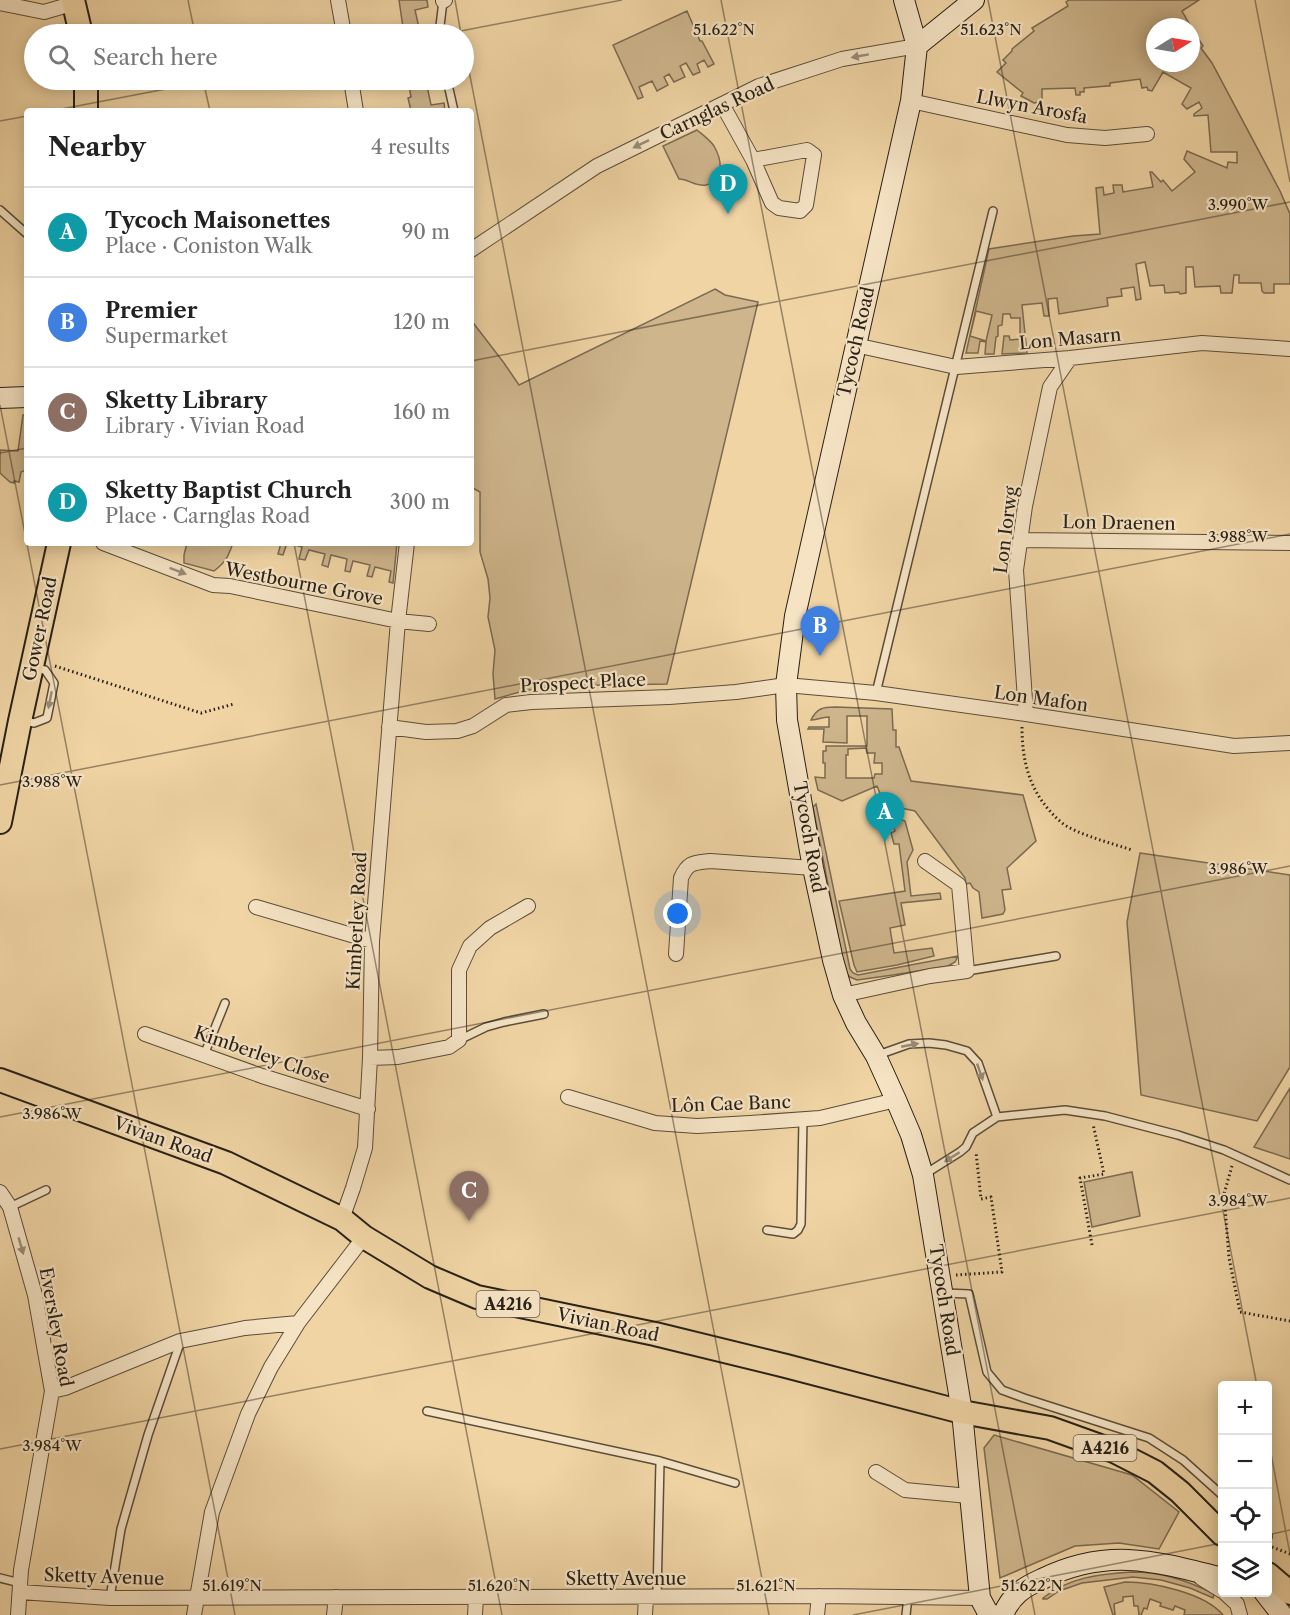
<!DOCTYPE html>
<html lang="en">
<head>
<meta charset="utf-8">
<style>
  :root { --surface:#fff; --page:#f6f6f6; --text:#222; --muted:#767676; --line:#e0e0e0; --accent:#0f766e }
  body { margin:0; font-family:"Libre Caslon Text",serif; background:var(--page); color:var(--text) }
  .controls { position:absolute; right:18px; bottom:18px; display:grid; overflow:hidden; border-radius:6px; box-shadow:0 3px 15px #0003 }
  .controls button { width:54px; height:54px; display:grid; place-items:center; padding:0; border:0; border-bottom:2px solid var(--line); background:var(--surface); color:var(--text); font:30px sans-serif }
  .compass { position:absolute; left:1146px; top:18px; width:54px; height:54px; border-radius:50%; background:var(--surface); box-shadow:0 3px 15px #0003; rotate:79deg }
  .you { position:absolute; left:678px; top:914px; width:21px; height:21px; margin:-15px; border:4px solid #fff; border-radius:50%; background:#1a73e8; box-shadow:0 0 0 9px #1a73e833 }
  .badge { display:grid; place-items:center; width:39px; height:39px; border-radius:50%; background:var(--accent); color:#fff; font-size:20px; font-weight:700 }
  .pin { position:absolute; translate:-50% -50px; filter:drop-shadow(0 2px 3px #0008) }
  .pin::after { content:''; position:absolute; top:32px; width:21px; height:18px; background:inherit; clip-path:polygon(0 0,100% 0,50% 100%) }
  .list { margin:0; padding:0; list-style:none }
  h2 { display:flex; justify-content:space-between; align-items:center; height:78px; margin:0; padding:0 24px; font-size:26px }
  h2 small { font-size:20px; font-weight:400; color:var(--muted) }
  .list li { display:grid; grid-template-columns:39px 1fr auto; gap:18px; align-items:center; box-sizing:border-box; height:90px; padding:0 24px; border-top:2px solid var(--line) }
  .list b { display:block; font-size:22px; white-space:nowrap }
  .list p { margin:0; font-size:20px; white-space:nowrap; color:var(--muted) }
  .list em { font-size:20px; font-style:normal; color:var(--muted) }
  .icon { flex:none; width:33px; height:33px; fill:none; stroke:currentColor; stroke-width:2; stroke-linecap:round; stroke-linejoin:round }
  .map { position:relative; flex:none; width:1290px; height:1615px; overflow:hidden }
  .search { position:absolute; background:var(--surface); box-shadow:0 3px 15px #0003; left:24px; top:24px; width:450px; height:66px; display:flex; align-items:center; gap:15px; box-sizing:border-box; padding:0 21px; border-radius:33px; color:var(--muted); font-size:22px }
  .panel { position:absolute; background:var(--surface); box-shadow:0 3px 15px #0003; left:24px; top:108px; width:450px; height:438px; border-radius:6px }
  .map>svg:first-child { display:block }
  .green { fill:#ceb58c; stroke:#7b6a52; stroke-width:1.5; fill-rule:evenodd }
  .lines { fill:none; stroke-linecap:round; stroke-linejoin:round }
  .lane-casing { stroke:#5a4d3a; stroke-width:10 }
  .street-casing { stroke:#5a4d3a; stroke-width:16 }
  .secondary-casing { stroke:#282017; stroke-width:22 }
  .primary-casing { stroke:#282017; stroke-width:26 }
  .path { stroke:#282017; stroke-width:3; stroke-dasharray:1.5 3; stroke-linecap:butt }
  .lane { stroke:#f5e3c4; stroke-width:7 }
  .street { stroke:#f5e3c4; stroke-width:14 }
  .secondary { stroke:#f5e3c4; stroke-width:20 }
  .primary { stroke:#f0d4a4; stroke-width:22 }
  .oneway { fill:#998b76 }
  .ticks { fill:none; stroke:#282017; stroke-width:1.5; stroke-opacity:0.45 }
  .labels { text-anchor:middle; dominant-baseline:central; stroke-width:4.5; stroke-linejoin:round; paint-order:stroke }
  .shield { fill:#f5e3c4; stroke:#665a4b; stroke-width:1.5 }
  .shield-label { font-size:16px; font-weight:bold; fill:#282017 }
  .street-label { font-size:18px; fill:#282017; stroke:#f5e3c4 }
  .ticks-label { font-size:15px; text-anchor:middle; fill:#282017; stroke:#f5e3c4; stroke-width:4.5; stroke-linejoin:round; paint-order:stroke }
</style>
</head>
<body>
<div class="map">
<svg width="1290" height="1615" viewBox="0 0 1290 1615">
  <rect width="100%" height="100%" fill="#f0d4a4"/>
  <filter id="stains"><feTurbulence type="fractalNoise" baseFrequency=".00333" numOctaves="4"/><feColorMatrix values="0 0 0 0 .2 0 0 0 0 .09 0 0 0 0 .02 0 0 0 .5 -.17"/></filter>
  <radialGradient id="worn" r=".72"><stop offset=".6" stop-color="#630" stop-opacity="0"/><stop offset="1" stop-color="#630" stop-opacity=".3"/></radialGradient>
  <path class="green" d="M399,0H427L428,7L415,10L419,28L432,26L433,34H404Z
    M1069,0H1199L1182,11L1191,27H1155V63H1191V27L1203,46L1201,48L1212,63L1280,191L1290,214V284H1274V293H1264L1262,291L1261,283H1239V275H1234L1232,293H1221L1220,286L1195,287L1193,267H1186V293L1180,294L1179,292L1165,293L1164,285L1150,286L1145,262L1136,264L1141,299L1136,300L1134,287L1121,289L1122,296L1107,298L1108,306L1059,314L1057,298L1048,299L1049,316H1044L1042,303L1022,305L1027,353L1002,354L1004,336H1009L1010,340L1020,339V318H1011L1010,314H1003L1002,325L998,326V336L996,337L994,354H985L986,342L980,341L978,353H966L989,249L1073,236L1100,234L1096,188L1103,187L1104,195L1114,193L1113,185H1122L1123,192L1153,187L1150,172H1152L1161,182L1163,180L1172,191L1195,172L1184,159L1187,151L1227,168L1228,162L1237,163V152H1211L1208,115L1194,116V114L1202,108L1199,102L1187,109L1182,104L1191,88L1163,72L1152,91L1148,90L1147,87L1142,88L1140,79L1110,83V86H1107L1084,88V92H1080V95H1076L1075,88L1042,89V102L1034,103L1021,96L1023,93L997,72L1006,63L1003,60L1012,51V49L1034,31L1032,28L1068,6L1066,2ZM976,311L992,315L986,341L970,336Z
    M687,11L700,41H702L714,64L708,67L704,60L697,64L700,72L693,75L686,63L680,66L685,77L674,82L669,74L664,77L668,85L657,91L652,81L639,87L643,97L638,99L613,45Z
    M408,80H440V83L427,86L431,105L444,103L445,111H411L408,98L411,97Z
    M697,130C703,135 710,140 714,146C722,160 725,181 706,185C695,187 689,179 679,179L663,146Z
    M715,289L725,295L758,302L667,684L556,686L523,691L495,699L493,674L495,650L488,617L490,598L488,579L480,552V492L471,487V320L504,363L519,385Z
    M23,415L27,416V466L24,471L21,472L19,482L14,481V483L10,482L0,473V450L18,451Z
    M187,543H233C228,557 226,562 214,571L184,563V555Z
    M281,543H397L393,583L389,582L391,571L375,567L372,577L367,576L370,565L353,561L350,572L345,571L347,559L331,555L328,567L322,565L325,554L309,550L305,560L299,559L302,547L287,543L283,555L278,554Z
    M835,707L892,709L893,730H896V747H899L911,781L1023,795L1036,841L1007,868L1011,889L1002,890L1005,910L1003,914L982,918L979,892L973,888L970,883L966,884L965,878L915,811L891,806L896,818L905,821L913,850L907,862L911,896L940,893L941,899L901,903L905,925L890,928L894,953L932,948L934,956L897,965L857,972L854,965L839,901L905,891L899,844H894L891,833L895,831L877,786L842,801L818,790L815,777L825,778V763H823V751H826V746H867V716H847V743L823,742L824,729H808L809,727H829V717C821,717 817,720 811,720C817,708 823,707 835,707ZM866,748L867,753H875L874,763H882V774H875L874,778H846V755H848V749Z
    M816,804L850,969L853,973L858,975L958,956L955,962L948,966L893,975L857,980L850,977L845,972L813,807Z
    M1140,853L1290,875V1067L1257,1121L1141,1095L1127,922Z
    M1290,1088V1159L1254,1147Z
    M1132,1172L1140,1216L1092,1227L1084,1182Z
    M994,1435L1132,1475L1179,1512L1159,1549L1119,1543L1075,1546L1000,1578L984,1448Z
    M1133,1572C1161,1572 1189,1581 1214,1594L1213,1598L1190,1588L1161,1580L1133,1577L1082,1583L1059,1591L1047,1599H1043V1598C1070,1577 1099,1574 1133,1572Z
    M1125,1582C1153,1582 1205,1593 1223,1615H1184L1185,1610L1175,1606L1173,1610L1160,1606L1161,1603L1150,1599L1147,1609L1144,1608L1141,1615H1139L1138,1606H1134L1133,1596L1123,1597V1601L1114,1604L1115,1615H1113L1104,1587Z"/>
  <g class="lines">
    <defs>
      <path id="lane" d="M439,34L443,1
        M447,80L454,111
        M0,210L27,234
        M876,693L993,211
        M25,721L34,723L47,718L54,683L45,670L34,668
        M967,971L1056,956
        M459,1040L486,1027L504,1022L544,1014
        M204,1055L225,1003
        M878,1055L909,1044L929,1043L946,1045L967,1051L978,1063L997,1117
        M925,1174L960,1152L966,1147L973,1133L997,1117L1065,1110L1105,1116L1178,1135L1224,1150L1290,1180
        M10,1207L46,1190
        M767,1230L793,1234L798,1230L801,1224L803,1119
        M945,1293L969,1294L987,1372L1002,1390L1024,1398L1149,1438L1183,1460L1222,1495
        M427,1411L660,1461L735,1483
        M1268,1536V1537
        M0,1578L20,1583
        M657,1597L660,1461
        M110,1598L121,1529L148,1435L180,1343
        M906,1615L908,1597"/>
      <path id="street" d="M338,0L344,34
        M443,1L445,0
        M0,3L44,12L75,3
        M351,80L356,111
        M911,101L1067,135L1105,138L1147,134
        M722,104L753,160L772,203L779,208L800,211L806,205L814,155L807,150L753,160
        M471,250L597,166L759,86L842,59L917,46
        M855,345L956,367L1070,358L1202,343L1290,349
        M1020,540L1290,543
        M103,543L213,585L230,586L398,621L429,624
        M1026,714L1016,570L1025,506L1050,387L1070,358
        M389,727L426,732L457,731L473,726L506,705L531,702L669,697L736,692L786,685L876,693L1026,714L1234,746L1290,743
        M256,907L372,941
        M676,954L681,878C688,862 693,863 710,861L813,868
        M843,995L930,976L967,971L959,885L925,861
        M145,1034L262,1076L368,1109
        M370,1058L398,1057L449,1047L459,1040V970L470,946L490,928L528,906
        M568,1097L655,1123L697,1126L750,1123L820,1118L896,1100
        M0,1192L10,1207L35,1295L52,1391L21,1570L18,1615
        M342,1219L353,1188L365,1148L370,1058L372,941L398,621L407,543
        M52,1391L65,1388L180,1341L245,1328L298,1323
        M876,1472L905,1490L969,1496
        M1201,1578L1222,1591
        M20,1592L110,1598L819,1596L980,1598
        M1224,1592L1237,1604L1240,1615
        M194,1615L212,1512L248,1414L271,1367L298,1323L364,1237
        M334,1615L336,1597
        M475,1615L476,1597
        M645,1615L646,1597
        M817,1615L819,1596"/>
      <path id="secondary" d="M904,0L917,46L911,101L795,616L786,685L787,720L813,868L833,960L843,995L856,1023L876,1056L896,1100L911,1135L923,1175L962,1412L980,1598L987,1611L992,1615
        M917,46L974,0
        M0,398L27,397
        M1264,1592L1282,1615
        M1003,1615C1011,1595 1024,1587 1042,1579C1108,1547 1155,1561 1222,1578"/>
      <path id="primary" d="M73,0L81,34
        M86,111V80
        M0,822L20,721L59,543
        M0,1080L226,1163L342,1219L364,1237L430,1277L477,1297L655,1334L786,1366L962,1412L1050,1428L1114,1451L1155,1472L1180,1492L1222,1534
        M1268,1574L1290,1593"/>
    </defs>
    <use href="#lane" class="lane-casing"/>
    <use href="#street" class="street-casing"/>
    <use href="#secondary" class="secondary-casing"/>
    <use href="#primary" class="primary-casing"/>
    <path class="path" d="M55,666L201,713L234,704
      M1022,727C1022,758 1028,786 1049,810C1055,817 1062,824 1070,828C1090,838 1111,843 1132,850
      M1232,1166L1224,1194L1229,1258L1240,1312L1290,1321
      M1092,1245L1080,1178L1104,1174L1093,1124
      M956,1275L1002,1272L991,1197L981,1199L976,1152
      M1272,1547L1290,1554"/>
    <use href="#lane" class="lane"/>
    <use href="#street" class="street"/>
    <use href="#secondary" class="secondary"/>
    <use href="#primary" class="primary"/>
  </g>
  <defs><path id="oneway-solid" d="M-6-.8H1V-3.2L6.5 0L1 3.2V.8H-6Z" transform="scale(1.5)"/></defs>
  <g class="oneway">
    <use href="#oneway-solid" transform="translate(860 56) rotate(170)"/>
    <use href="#oneway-solid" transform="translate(641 144) rotate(154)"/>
    <use href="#oneway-solid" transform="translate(178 571) rotate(21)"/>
    <use href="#oneway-solid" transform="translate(50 700) rotate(101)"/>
    <use href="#oneway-solid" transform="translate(910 1045) rotate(-11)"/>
    <use href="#oneway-solid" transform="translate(980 1072) rotate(71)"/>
    <use href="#oneway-solid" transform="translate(952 1157) rotate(148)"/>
    <use href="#oneway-solid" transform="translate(21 1246) rotate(74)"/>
  </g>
  <path class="ticks" d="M188,0L195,34M455,0L461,34M721,0L1035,1615M988,0L1257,1386M1255,0L1290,182M445,34L622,0M464,45L769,1615M203,80L210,111M51,111L213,80M0,121L27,116M471,361L1290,202M0,405L235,1615M0,453L27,448M294,543L502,1615M0,785L1290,534M0,1117L1290,866M1268,1438L1290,1554M0,1449L1290,1198M1268,1535L1290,1530M853,1615L1222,1543"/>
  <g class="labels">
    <g class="shield">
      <rect x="476.5" y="1291" width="63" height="26" rx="4.5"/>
      <rect x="1073.5" y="1435" width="63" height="26" rx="4.5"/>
    </g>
    <g class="shield-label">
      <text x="508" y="1304">A4216</text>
      <text x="1105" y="1448">A4216</text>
    </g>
    <g class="street-label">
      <text transform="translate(1032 107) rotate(11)">Llwyn Arosfa</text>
      <text transform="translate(717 109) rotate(-25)">Carnglas Road</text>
      <text transform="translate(1070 339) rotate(-5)">Lon Masarn</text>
      <text transform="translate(856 342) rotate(-77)">Tycoch Road</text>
      <text transform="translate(1119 523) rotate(1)">Lon Draenen</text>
      <text transform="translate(1006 530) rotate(-83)">Lon Iorwg</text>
      <text transform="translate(304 584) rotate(11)">Westbourne Grove</text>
      <text transform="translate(40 629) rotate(-78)">Gower Road</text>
      <text transform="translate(583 683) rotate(-3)">Prospect Place</text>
      <text transform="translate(1041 699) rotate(8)">Lon Mafon</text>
      <text transform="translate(809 837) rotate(80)">Tycoch Road</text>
      <text transform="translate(357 921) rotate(-87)">Kimberley Road</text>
      <text transform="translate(262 1055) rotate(19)">Kimberley Close</text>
      <text transform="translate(731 1104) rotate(-2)">Lôn Cae Banc</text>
      <text transform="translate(163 1140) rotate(20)">Vivian Road</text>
      <text transform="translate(944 1300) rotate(81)">Tycoch Road</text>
      <text transform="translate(608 1325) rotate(12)">Vivian Road</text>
      <text transform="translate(56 1327) rotate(80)">Eversley Road</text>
      <text transform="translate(104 1577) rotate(2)">Sketty Avenue</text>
      <text x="626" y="1579">Sketty Avenue</text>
    </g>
  </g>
  <g class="ticks-label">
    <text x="724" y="35">51.622°N</text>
    <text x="991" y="35">51.623°N</text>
    <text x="1238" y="210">3.990°W</text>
    <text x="1238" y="542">3.988°W</text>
    <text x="52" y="787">3.988°W</text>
    <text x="1238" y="874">3.986°W</text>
    <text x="52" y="1119">3.986°W</text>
    <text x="1238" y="1206">3.984°W</text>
    <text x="52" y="1451">3.984°W</text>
    <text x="232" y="1591">51.619°N</text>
    <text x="499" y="1591">51.620°N</text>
    <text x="766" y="1591">51.621°N</text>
    <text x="1032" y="1591">51.622°N</text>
  </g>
  <rect width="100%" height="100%" filter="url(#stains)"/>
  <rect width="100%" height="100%" fill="url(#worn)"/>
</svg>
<div class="controls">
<button>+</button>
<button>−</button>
<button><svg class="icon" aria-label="locate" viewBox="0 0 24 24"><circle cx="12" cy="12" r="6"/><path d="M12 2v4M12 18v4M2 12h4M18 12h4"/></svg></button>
<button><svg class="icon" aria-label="layers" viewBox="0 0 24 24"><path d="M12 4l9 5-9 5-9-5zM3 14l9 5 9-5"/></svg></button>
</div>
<svg class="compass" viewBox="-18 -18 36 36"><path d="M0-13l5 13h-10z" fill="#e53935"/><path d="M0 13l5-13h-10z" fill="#767676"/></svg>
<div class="you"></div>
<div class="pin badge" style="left:885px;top:842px;background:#0f9aa8">A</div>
<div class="pin badge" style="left:820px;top:656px;background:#3f7fe0">B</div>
<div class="pin badge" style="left:469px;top:1221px;background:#8d6e63">C</div>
<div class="pin badge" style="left:728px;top:214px;background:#0f9aa8">D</div>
<div class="search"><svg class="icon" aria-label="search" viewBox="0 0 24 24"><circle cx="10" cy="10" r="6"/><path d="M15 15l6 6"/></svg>Search here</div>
<section class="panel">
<h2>Nearby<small>4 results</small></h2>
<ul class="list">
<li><span class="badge" style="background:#0f9aa8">A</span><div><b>Tycoch Maisonettes</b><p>Place · Coniston Walk</p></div><em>90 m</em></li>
<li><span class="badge" style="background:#3f7fe0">B</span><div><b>Premier</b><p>Supermarket</p></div><em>120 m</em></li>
<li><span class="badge" style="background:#8d6e63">C</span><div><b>Sketty Library</b><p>Library · Vivian Road</p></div><em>160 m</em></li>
<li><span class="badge" style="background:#0f9aa8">D</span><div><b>Sketty Baptist Church</b><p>Place · Carnglas Road</p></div><em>300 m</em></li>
</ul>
</section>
</div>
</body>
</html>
